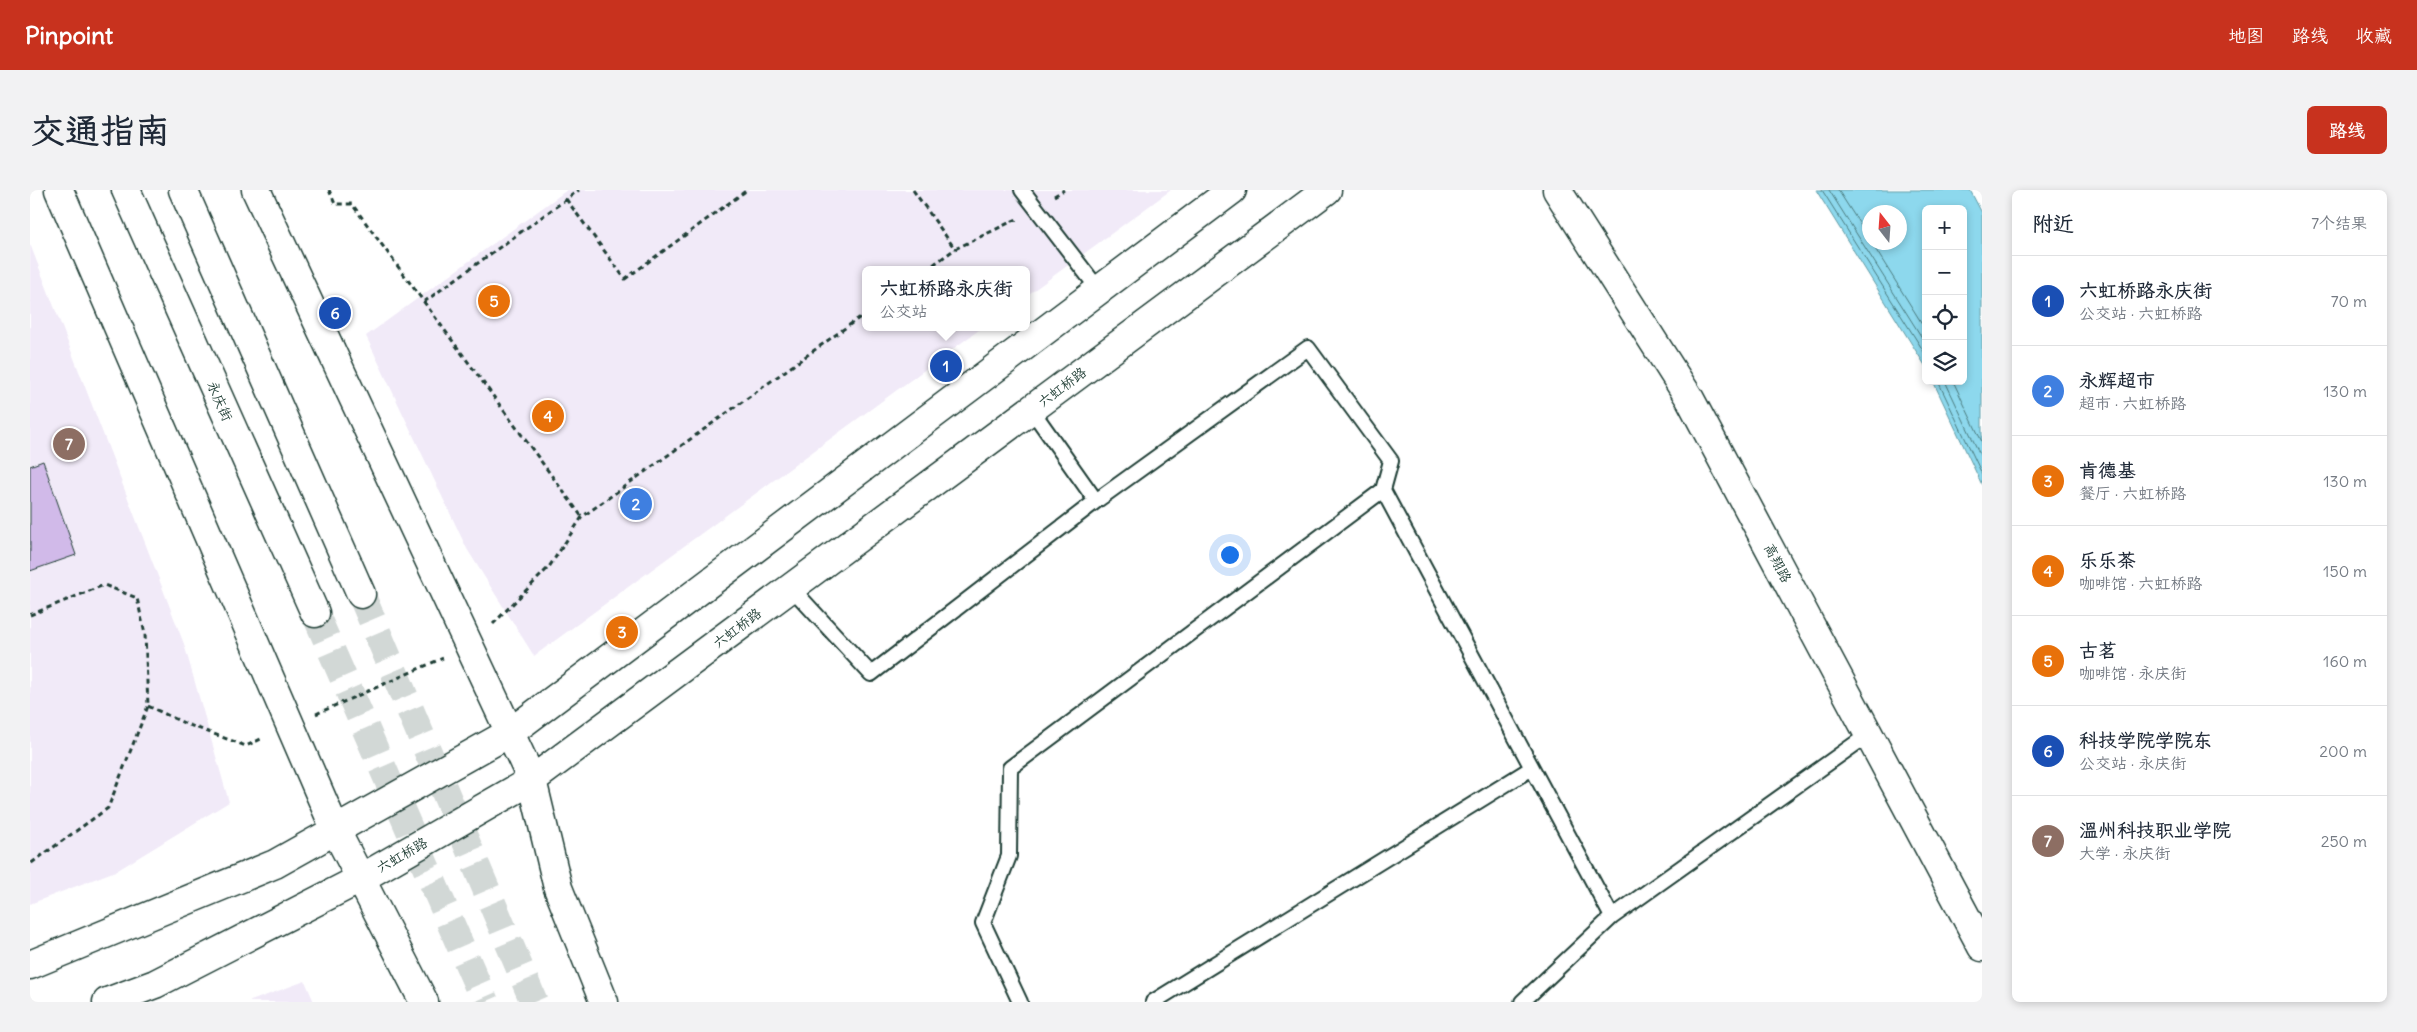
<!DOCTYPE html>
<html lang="zh">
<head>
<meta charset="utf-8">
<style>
  :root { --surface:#fff; --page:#f2f2f3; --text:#1f2937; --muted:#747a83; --line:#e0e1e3; --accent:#c8321e }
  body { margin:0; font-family:Delius,"LXGW WenKai TC",sans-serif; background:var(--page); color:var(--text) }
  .controls { position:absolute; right:15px; top:15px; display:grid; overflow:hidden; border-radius:8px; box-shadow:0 2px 8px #0003 }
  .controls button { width:45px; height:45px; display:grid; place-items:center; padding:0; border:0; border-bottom:1px solid var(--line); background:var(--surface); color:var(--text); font:25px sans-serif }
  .compass { position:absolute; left:1832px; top:15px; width:45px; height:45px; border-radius:50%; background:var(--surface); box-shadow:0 2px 8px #0003; rotate:343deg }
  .you { position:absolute; left:1199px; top:364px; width:18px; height:18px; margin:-12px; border:4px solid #fff; border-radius:50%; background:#1a73e8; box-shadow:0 0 0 8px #1a73e833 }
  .badge { display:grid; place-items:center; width:32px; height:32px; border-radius:50%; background:var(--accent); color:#fff; font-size:16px; font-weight:700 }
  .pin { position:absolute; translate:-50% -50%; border:2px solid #fff; box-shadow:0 1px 5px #0006 }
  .popup { position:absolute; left:832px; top:76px; width:168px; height:65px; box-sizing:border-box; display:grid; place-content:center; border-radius:8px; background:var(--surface); filter:drop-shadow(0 1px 4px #0005); font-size:16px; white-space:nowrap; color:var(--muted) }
  .popup b { font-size:19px; color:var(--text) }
  .popup::after { content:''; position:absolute; left:50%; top:100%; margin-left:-10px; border:10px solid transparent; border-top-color:var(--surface) }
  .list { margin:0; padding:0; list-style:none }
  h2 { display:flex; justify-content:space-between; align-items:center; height:65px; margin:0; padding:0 20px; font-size:21px }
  h2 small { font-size:16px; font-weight:400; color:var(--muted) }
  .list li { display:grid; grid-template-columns:32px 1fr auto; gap:15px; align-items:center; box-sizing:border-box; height:90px; padding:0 20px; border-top:1px solid var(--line) }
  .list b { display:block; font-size:19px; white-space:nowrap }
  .list p { margin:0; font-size:16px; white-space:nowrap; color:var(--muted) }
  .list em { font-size:16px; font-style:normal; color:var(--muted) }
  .icon { flex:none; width:28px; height:28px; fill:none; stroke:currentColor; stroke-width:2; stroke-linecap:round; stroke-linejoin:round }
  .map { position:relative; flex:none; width:1952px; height:812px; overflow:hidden; border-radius:8px }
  header { display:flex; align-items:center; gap:30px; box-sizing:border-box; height:70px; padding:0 25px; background:var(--accent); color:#fff }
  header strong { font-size:24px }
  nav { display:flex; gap:28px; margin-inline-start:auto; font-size:18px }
  .intro { display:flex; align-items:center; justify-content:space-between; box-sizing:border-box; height:120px; padding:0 30px }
  h1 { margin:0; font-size:35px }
  .button { padding:12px 22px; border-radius:8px; background:var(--accent); color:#fff; font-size:18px; font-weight:700 }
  main { display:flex; gap:30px; padding:0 30px }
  aside { flex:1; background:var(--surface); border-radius:8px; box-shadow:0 2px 8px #0003 }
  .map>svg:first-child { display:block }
  .built { fill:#f1eaf8 }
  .water { fill:#8dd8ed; stroke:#619aa3; fill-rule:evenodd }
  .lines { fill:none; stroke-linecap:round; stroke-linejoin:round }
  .shore { stroke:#4b7b7e; stroke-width:1 }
  .building { fill:#d1bae9; stroke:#1f3d34 }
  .primary-tunnel { stroke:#d2d8d6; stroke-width:28; stroke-dasharray:28 14; stroke-linecap:butt }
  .lane-casing { stroke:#1f3d34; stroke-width:18 }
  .secondary-casing { stroke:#1f3d34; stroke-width:31 }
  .primary-casing { stroke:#1f3d34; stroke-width:31 }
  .path { stroke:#1f3d34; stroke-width:3; stroke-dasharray:5 4; stroke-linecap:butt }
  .lane { stroke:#fff; stroke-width:14 }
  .secondary { stroke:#fff; stroke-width:28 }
  .primary { stroke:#fff; stroke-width:28 }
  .labels { text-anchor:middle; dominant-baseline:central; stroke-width:4; stroke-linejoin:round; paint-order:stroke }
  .street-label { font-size:14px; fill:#1f3d34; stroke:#fff }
</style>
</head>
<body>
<header>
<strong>Pinpoint</strong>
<nav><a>地图</a><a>路线</a><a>收藏</a></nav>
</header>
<div class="intro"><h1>交通指南</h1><a class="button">路线</a></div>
<main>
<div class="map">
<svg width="1952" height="812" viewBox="0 0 1952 812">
  <rect width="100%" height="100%" fill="#fff"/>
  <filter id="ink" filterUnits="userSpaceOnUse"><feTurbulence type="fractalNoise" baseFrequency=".02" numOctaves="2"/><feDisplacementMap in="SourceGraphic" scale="10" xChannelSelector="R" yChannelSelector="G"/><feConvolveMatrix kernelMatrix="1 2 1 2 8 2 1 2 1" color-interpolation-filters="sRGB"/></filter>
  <g filter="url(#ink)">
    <path class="built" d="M537,0H1141L996,106V80H836V137H953L504,466L437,359L336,146Z
      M0,54L154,454L199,612L88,680L0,714Z
      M275,791L284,812H218Z"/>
    <path class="water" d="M1786,0H1940L1952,23V295L1903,191H1933V19H1896V177ZM1840,22H1870V52H1840Z"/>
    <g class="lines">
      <path class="shore" d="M1792,0L1896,165
        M1799,0L1896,154
        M1808,0L1840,50
        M1841,52L1896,140
        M1908,191L1952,284
        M1915,191L1952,269
        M1923,191L1952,252"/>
    </g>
    <path class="building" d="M13,271L46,365L0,381V276Z"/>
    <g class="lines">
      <path class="primary-tunnel" d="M331,404L504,812
        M285,423L455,812"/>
      <defs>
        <path id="lane" d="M992,0L1069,100
          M1001,219L1066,311
          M768,405L841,484L1066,311L1278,158L1361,271L1353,300L1582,727L1839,544
          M990,812L953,733L979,666L980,578L1353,300
          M1123,812L1502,578
          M1492,812L1582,727"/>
        <path id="secondary" d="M29,0L305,639L394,812
          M226,0L502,590L528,698L574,812
          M1527,0L1660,209L1952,757
          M0,775L245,674L481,542L1202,0
          M77,812L125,794L330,689L502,590L1297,0"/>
        <path id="primary" d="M96,0L285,423
          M153,0L331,404"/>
      </defs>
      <use href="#lane" class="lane-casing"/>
      <use href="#secondary" class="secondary-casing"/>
      <use href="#primary" class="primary-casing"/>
      <path class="path" d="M299,0L305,14H322L552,327
        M883,0L925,59
        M1024,6L1034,0
        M536,9L595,89L717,0
        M896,80L925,59L987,29
        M394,112L549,0
        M0,425L74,395L107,408L115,444L118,516L78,618L0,674
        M463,434L519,377L552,327L836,123
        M118,516L154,533L216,556L233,548
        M286,524L413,468"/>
      <use href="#lane" class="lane"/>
      <use href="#secondary" class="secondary"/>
      <use href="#primary" class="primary"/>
    </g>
  </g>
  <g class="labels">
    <g class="street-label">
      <text transform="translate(1032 197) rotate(-37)">六虹桥路</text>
      <text transform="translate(190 211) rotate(66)">永庆街</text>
      <text transform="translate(1748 373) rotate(62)">高翔路</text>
      <text transform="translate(707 438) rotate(-37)">六虹桥路</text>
      <text transform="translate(372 665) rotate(-30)">六虹桥路</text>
    </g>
  </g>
</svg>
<div class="controls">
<button>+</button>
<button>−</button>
<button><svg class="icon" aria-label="locate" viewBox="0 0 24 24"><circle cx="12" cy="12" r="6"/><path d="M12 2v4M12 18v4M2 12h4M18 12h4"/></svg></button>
<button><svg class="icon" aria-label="layers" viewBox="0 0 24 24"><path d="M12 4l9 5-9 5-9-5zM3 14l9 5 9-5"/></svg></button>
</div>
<svg class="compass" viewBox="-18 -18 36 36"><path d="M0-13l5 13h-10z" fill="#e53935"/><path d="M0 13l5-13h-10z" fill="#747a83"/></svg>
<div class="you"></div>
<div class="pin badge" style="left:916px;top:176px;background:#1a4fb4">1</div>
<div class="popup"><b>六虹桥路永庆街</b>公交站</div>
<div class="pin badge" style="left:606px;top:314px;background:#3f7fe0">2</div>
<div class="pin badge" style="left:592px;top:442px;background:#e8710a">3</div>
<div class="pin badge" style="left:518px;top:226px;background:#e8710a">4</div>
<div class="pin badge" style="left:464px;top:111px;background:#e8710a">5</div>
<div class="pin badge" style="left:305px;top:123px;background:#1a4fb4">6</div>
<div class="pin badge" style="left:39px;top:254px;background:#8d6e63">7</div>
</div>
<aside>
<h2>附近<small>7个结果</small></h2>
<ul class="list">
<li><span class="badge" style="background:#1a4fb4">1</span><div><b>六虹桥路永庆街</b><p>公交站 · 六虹桥路</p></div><em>70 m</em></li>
<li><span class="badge" style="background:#3f7fe0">2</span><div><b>永辉超市</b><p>超市 · 六虹桥路</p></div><em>130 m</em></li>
<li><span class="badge" style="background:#e8710a">3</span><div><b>肯德基</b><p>餐厅 · 六虹桥路</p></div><em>130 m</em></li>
<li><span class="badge" style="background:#e8710a">4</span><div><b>乐乐茶</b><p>咖啡馆 · 六虹桥路</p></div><em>150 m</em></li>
<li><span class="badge" style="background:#e8710a">5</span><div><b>古茗</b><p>咖啡馆 · 永庆街</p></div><em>160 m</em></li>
<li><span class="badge" style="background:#1a4fb4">6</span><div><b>科技学院学院东</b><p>公交站 · 永庆街</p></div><em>200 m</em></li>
<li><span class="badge" style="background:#8d6e63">7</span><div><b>温州科技职业学院</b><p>大学 · 永庆街</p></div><em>250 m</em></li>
</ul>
</aside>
</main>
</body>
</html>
